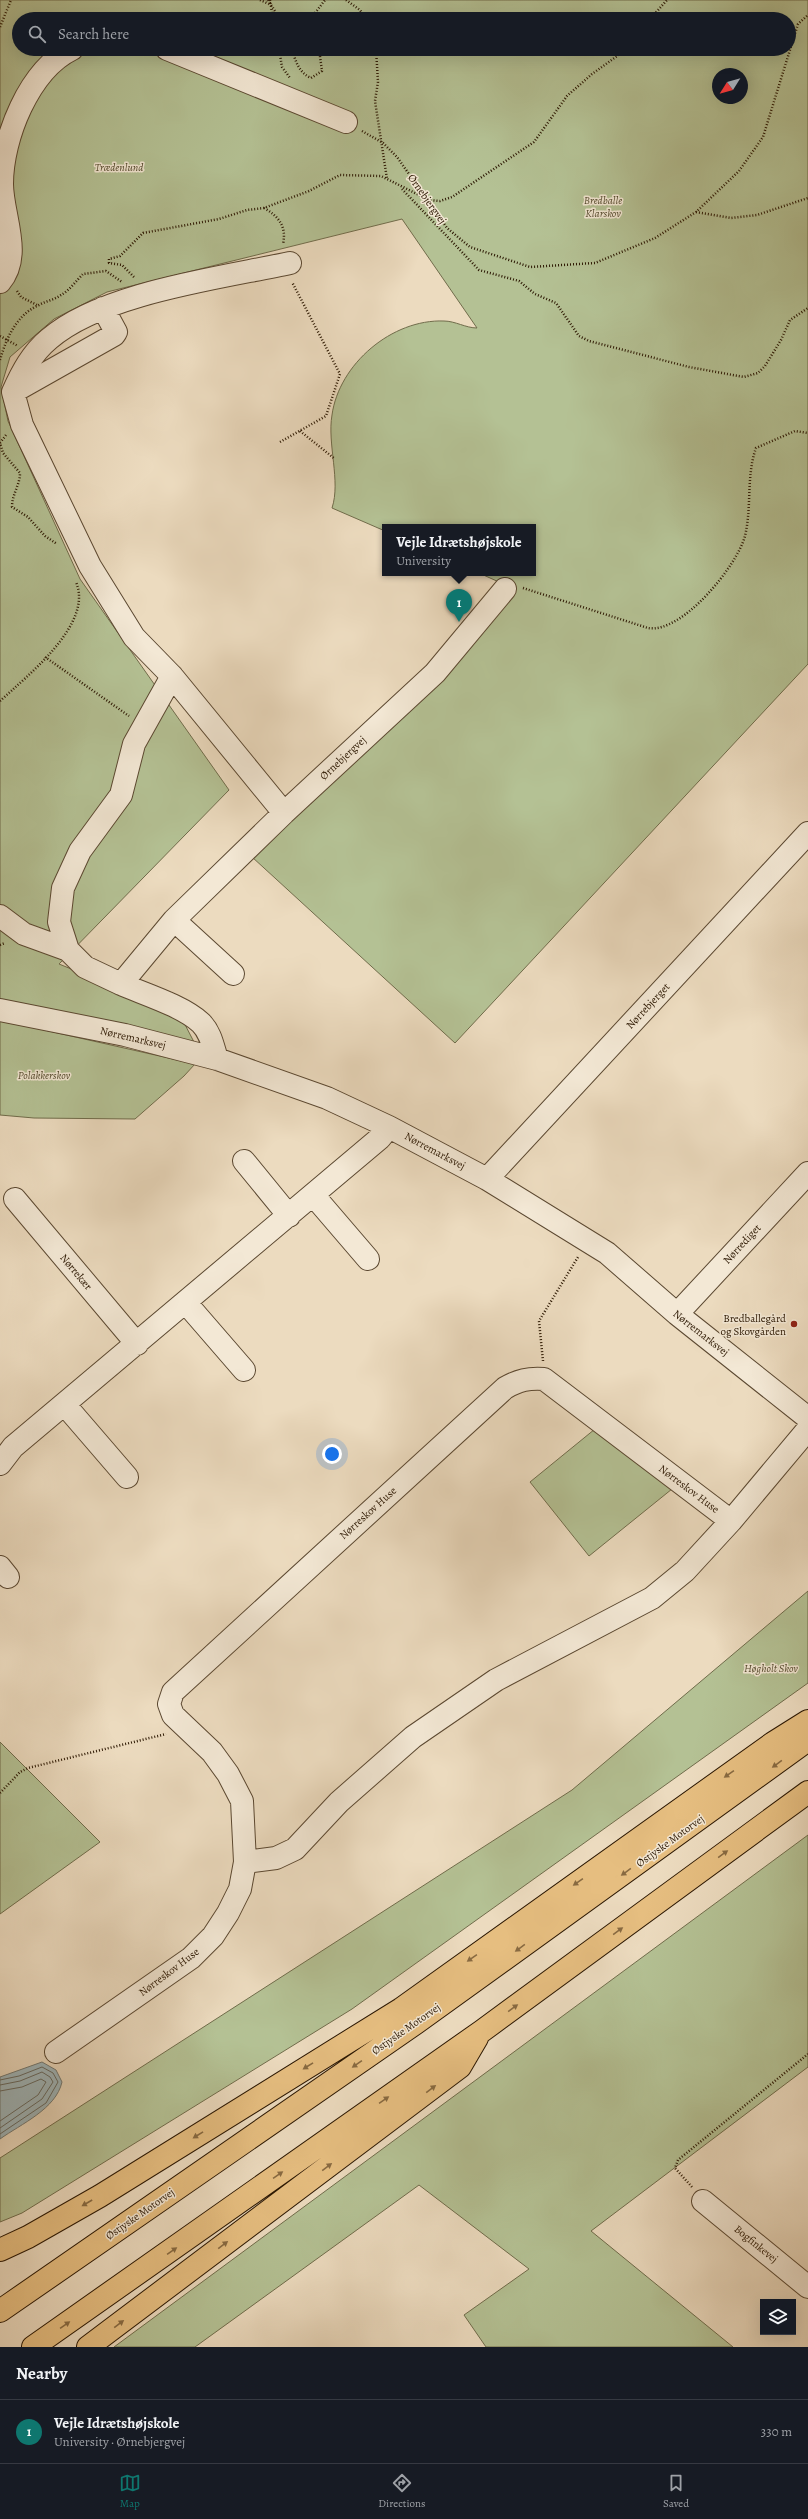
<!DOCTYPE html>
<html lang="en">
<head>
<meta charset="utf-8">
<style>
  :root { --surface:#171b24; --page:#242831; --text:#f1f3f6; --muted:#9ea1a6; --line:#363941; --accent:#0f766e }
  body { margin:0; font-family:Alegreya,serif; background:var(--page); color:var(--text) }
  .controls { position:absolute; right:12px; bottom:12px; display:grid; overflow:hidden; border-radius:0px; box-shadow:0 4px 16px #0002 }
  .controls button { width:36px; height:36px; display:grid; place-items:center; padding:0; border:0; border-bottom:1px solid var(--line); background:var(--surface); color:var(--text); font:20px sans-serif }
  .compass { position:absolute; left:712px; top:68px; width:36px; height:36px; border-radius:50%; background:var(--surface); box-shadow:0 4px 16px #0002; rotate:233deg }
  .you { position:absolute; left:332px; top:1454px; width:14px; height:14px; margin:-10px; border:3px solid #fff; border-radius:50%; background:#1a73e8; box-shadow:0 0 0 6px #1a73e833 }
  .badge { display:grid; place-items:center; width:26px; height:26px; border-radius:50%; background:var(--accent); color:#fff; font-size:13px; font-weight:700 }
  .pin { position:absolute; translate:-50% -33px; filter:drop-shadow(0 1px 2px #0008) }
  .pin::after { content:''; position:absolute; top:21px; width:14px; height:12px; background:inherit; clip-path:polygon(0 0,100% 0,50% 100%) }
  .popup { position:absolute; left:382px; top:524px; width:154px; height:52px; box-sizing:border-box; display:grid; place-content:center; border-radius:0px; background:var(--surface); filter:drop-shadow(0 1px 3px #0005); font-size:13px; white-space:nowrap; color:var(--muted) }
  .popup b { font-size:15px; color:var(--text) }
  .popup::after { content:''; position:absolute; left:50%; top:100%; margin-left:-8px; border:8px solid transparent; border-top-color:var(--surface) }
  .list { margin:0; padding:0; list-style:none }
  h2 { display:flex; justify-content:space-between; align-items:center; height:52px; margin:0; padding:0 16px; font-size:17px }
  h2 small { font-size:13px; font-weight:400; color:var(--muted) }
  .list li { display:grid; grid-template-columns:26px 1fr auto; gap:12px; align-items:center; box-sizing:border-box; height:64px; padding:0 16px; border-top:1px solid var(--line) }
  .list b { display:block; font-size:15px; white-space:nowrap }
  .list p { margin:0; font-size:13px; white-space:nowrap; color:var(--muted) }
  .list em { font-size:13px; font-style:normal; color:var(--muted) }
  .icon { flex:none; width:22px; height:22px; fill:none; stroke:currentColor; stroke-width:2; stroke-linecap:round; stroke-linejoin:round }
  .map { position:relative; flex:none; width:808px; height:2347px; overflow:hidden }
  .search { position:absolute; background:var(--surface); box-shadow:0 4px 16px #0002; left:12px; right:12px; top:12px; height:44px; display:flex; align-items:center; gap:10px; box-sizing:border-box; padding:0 14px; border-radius:22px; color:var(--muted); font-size:15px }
  .sheet { height:116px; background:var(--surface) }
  nav { display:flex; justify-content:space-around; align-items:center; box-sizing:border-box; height:56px; border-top:1px solid var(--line); background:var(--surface); font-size:11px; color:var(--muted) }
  nav a { display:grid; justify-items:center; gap:2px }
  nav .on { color:var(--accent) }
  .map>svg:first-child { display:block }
  .green { fill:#b4c194; stroke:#706c4b; fill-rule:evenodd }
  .water { fill:#9fb8be; stroke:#717873 }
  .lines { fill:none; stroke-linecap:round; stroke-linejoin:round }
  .shore { stroke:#656860; stroke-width:1 }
  .minor-casing { stroke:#5b4831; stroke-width:24 }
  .highway-casing { stroke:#2b1702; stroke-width:24 }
  .path { stroke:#2b1702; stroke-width:2.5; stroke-dasharray:1 2; stroke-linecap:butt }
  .minor { stroke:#f3e8d5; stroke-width:22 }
  .highway { stroke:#e6be80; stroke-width:22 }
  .oneway { fill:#886a41 }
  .poi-dot { fill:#8f2418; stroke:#f3e8d5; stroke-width:1.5 }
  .labels { text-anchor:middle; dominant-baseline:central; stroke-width:3; stroke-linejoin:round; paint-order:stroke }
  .park-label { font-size:11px; font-style:italic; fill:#544a2e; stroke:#f3e8d5 }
  .street-label { font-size:11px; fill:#2b1702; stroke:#f3e8d5 }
  .poi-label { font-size:11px; fill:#2b1702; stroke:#f3e8d5; text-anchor:end }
</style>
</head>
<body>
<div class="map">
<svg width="808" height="2347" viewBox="0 0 808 2347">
  <rect width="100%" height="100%" fill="#ecdbbf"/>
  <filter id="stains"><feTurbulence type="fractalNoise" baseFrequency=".005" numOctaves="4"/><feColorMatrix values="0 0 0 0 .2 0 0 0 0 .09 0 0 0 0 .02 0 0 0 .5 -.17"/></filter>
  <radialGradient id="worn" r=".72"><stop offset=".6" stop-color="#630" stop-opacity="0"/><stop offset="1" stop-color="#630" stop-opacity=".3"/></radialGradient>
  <path class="green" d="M0,0H808V664L455,1043L252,857L510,587L479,573H533V527H385V531L332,508C341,481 327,444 332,415C339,364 392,319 444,321C455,321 466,328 477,328L402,219L107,292L54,319L10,357L1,387L8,421L80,579L229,790L59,964L179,1013L194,1042L0,1001ZM19,19H789V49H19ZM718,74H742V98H718Z
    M0,1020L195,1064L184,1076L135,1119L34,1118L0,1115Z
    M595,1429L672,1489L589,1556L530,1482Z
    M808,1591V1683L352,2009L22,2213L0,2222V2158L572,1790Z
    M0,1742L100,1842L0,1914Z
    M808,1835V2067L591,2231L733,2347H486L464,2315L529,2269L419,2185L195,2347H114Z"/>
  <path class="water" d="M42,2062L56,2070L62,2082C56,2109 21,2124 0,2139V2077Z"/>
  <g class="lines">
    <path class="shore" d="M0,2080L19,2076L42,2067L53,2073L58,2082L46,2103L0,2134
      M0,2085L20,2081L42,2072L50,2077L53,2082L42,2099L0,2128
      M0,2091L22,2087L41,2079L46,2082L38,2095L0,2121"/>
    <defs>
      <path id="minor" d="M167,49L346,122
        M0,282C23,255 2,215 2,184C2,138 29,70 72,49
        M103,308L116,332L114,335L13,392L22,425L90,566L134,637L172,676L284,813
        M13,392C22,372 32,353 49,339C102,293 220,278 290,263
        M0,916L24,934L68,950
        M174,920L233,974
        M121,984L85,967L68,950L59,922L63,888L80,851L121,795L134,744L172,676
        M0,1010L125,1035L217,1059L327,1098L389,1127L487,1179L607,1253L677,1314L808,1418
        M217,1059C213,1047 211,1033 201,1023C183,1006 144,994 121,984L174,920L284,813L435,673L505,589
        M244,1161L289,1216
        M487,1179L808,833
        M314,1196L368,1259
        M15,1199L137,1344
        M186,1303L244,1370
        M677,1314L808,1173
        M65,1405L127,1477
        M0,1464L13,1447L380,1138L389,1127
        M0,1567L8,1577
        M245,1862L276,1858L295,1849L339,1802L413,1737L496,1680L652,1598L685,1571L731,1521L808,1429
        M56,2052L191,1958L213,1936L228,1913L240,1889L245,1862L242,1801L228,1774L212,1752L173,1715L169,1704L173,1692L505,1388C519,1380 528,1378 544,1379L731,1521
        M703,2201L808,2287"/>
      <path id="highway" d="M0,2250L28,2237L100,2196L401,2009L773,1743L808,1721
        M0,2311L416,2023L808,1740
        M33,2347L482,2031L808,1792
        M88,2347L460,2067L477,2038"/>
    </defs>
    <use href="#minor" class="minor-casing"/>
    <use href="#highway" class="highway-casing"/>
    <path class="path" d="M260,0L269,4
      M268,0L280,19
      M270,0L273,19
      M346,0L360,10L366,19
      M316,19L315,13L325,0
      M650,19L667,0
      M0,27L11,0
      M279,49L282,67L290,78
      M292,49C295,60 299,73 311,78L322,71L319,49
      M376,49L378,82L375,101L387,179
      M362,131L383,143L397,157L447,228L470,247L530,267L595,263L655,238L696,212L739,171L763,137L798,24L808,15
      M402,189L479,270L519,281L535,294L556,303L579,336L589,341L689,367L744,377L758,373L765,366L781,340L790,320L808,308
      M264,208C278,216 287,226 283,244
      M696,212L731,218L757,215L808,198
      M134,277L122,265L109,263V259L120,256L143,233L219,219L247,210L264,208L309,191L340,175L381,176L429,200L440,201L452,197L534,142L567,96L592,74L627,49
      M17,291L21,297L37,305
      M0,336L18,346
      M0,360C6,339 16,315 39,305C46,301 54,300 61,295C69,291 77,280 83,274L106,271L122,282
      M300,431L335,459
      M6,435L0,443L3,453L20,473C20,485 12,494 12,507L28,517L45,536L57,544
      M280,442L326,416L340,374L292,282
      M523,588L648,628C682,634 737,566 745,536C752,507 746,476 756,448L795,431L808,433
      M45,657L129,716
      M0,701C27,676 94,624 76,582
      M0,945L5,943
      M543,1361L539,1321L578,1257
      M0,1793L20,1772L28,1768L166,1734
      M692,2187L675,2168L678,2160L808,2054"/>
    <use href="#minor" class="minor"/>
    <use href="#highway" class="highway"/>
  </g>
  <defs><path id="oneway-solid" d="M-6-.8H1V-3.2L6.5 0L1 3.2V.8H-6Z"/></defs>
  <g class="oneway">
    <use href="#oneway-solid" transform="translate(777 1764) rotate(144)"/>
    <use href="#oneway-solid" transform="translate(729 1774) rotate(145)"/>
    <use href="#oneway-solid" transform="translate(723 1854) rotate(-36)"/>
    <use href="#oneway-solid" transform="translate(626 1872) rotate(144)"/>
    <use href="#oneway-solid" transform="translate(578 1882) rotate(145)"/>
    <use href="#oneway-solid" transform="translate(618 1931) rotate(-36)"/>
    <use href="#oneway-solid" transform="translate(520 1948) rotate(144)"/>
    <use href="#oneway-solid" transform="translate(472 1958) rotate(145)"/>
    <use href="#oneway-solid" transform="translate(513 2008) rotate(-36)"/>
    <use href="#oneway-solid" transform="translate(357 2064) rotate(145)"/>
    <use href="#oneway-solid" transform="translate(308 2066) rotate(148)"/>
    <use href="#oneway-solid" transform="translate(431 2089) rotate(-37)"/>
    <use href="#oneway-solid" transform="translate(384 2100) rotate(-35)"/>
    <use href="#oneway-solid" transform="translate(198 2135) rotate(148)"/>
    <use href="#oneway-solid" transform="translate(327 2167) rotate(-37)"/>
    <use href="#oneway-solid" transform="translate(278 2175) rotate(-35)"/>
    <use href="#oneway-solid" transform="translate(87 2203) rotate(150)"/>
    <use href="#oneway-solid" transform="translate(223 2245) rotate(-37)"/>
    <use href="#oneway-solid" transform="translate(172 2251) rotate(-35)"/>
    <use href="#oneway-solid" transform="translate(119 2324) rotate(-37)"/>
    <use href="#oneway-solid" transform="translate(65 2325) rotate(-35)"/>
  </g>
  <circle class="poi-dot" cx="794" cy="1324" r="4"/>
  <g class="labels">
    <g class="park-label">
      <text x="119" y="167">Trædenlund</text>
      <text x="603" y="200">Bredballe<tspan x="603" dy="13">Klarskov</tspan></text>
      <text x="44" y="1075">Polakkerskov</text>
      <text x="771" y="1668">Høgholt Skov</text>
    </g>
    <g class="street-label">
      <text transform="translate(427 199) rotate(55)">Ørnebjergvej</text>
      <text transform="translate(343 758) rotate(-43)">Ørnebjergvej</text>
      <text transform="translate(648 1006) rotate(-47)">Nørrebjerget</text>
      <text transform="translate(133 1038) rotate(13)">Nørremarksvej</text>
      <text transform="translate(435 1151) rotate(28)">Nørremarksvej</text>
      <text transform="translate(742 1244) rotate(-47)">Nørrediget</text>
      <text transform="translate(76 1272) rotate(50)">Nørrekær</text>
      <text transform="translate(701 1333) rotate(38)">Nørremarksvej</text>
      <text transform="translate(689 1489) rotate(37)">Nørreskov Huse</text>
      <text transform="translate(368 1513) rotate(-42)">Nørreskov Huse</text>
      <text transform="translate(670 1841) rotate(-36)">Østjyske Motorvej</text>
      <text transform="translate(169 1972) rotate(-37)">Nørreskov Huse</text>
      <text transform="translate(406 2029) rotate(-35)">Østjyske Motorvej</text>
      <text transform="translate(140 2214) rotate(-35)">Østjyske Motorvej</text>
      <text transform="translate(756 2244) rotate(39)">Bogfinkevej</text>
    </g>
    <g class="poi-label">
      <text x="786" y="1318">Bredballegård<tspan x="786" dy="13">og Skovgården</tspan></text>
    </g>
  </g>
  <rect width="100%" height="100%" filter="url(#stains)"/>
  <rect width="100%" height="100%" fill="url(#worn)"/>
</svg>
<div class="controls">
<button><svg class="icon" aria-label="layers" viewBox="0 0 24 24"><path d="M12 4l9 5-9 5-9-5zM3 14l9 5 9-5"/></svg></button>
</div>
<svg class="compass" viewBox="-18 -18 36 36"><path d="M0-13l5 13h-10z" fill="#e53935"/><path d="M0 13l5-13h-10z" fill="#9ea1a6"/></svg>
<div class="you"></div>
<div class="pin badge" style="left:459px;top:622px">1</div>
<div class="popup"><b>Vejle Idrætshøjskole</b>University</div>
<div class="search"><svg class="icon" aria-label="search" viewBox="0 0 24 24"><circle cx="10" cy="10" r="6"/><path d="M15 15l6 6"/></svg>Search here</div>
</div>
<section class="sheet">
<h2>Nearby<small></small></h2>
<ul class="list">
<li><span class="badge">1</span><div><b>Vejle Idrætshøjskole</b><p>University · Ørnebjergvej</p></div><em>330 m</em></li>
</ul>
</section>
<nav>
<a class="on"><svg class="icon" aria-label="map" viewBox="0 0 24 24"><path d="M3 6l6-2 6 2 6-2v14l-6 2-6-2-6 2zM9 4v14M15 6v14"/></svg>Map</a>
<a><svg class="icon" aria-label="directions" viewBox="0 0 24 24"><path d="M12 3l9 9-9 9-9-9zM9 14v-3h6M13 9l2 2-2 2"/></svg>Directions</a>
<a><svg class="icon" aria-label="saved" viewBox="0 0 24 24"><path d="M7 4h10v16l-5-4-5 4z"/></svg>Saved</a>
</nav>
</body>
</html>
